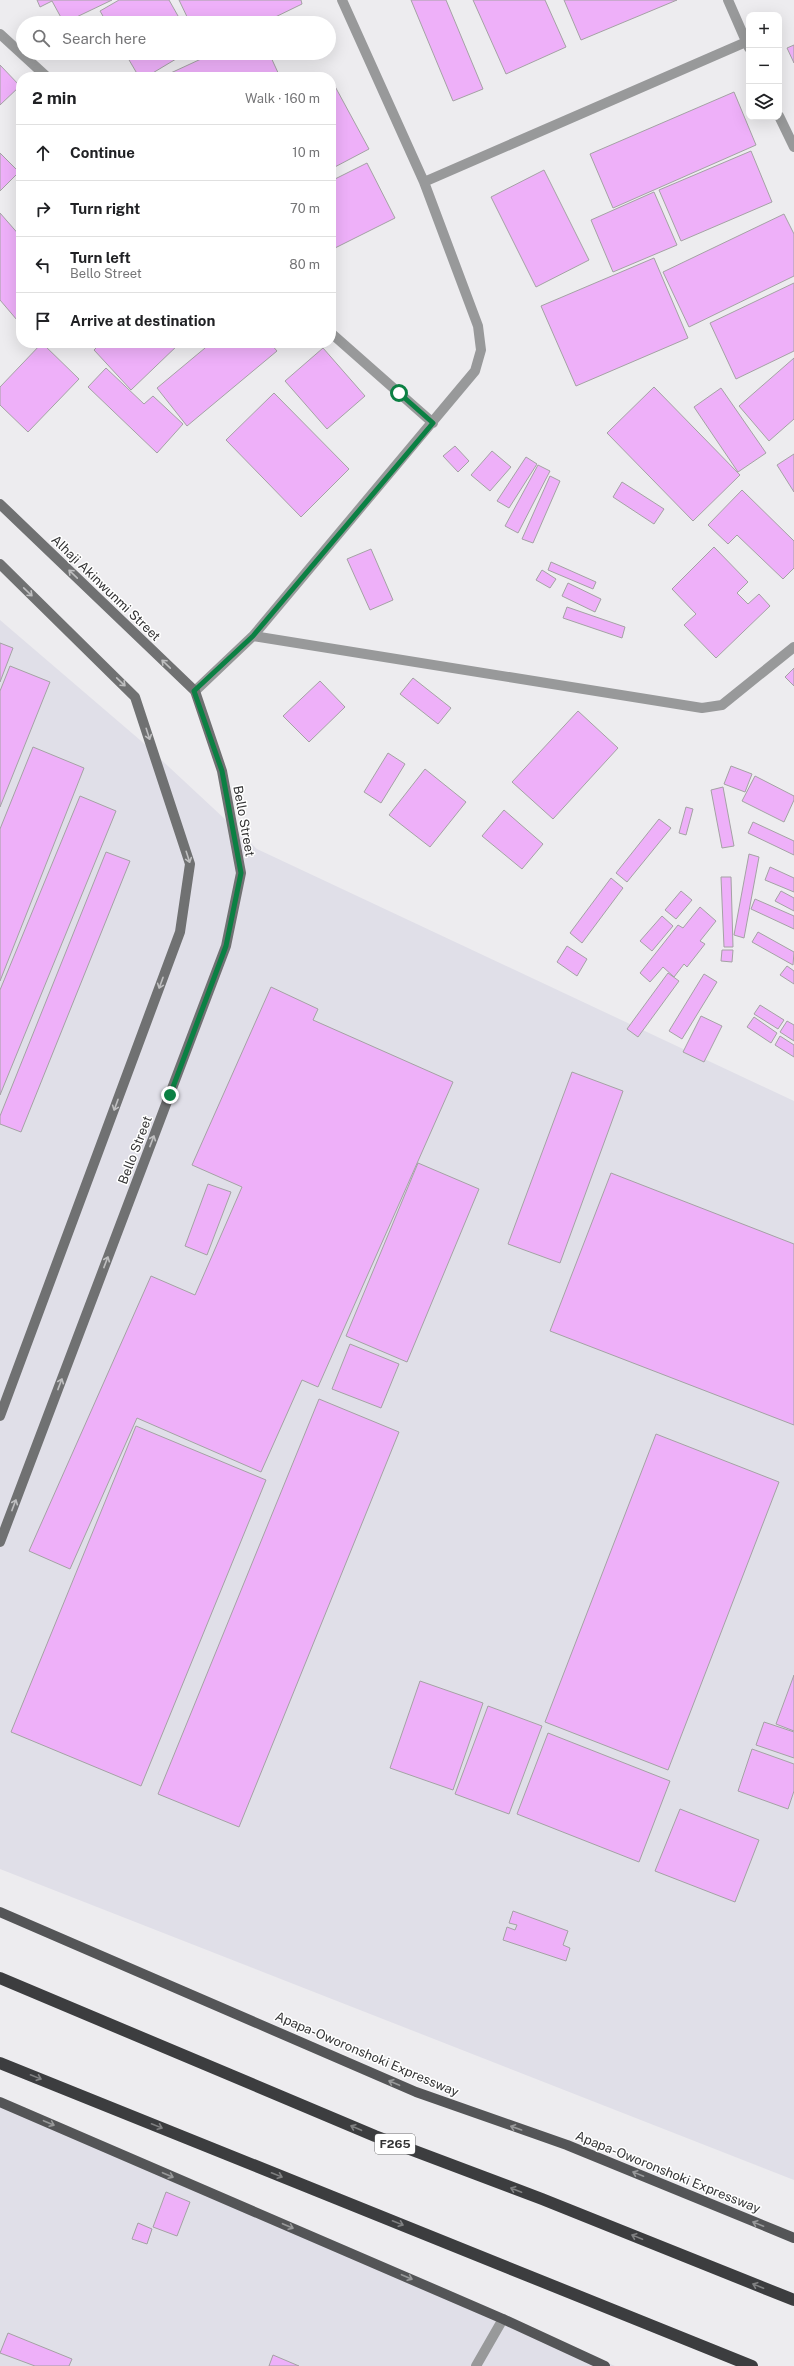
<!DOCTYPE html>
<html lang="en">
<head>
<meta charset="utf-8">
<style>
  :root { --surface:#fff; --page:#f2f2f2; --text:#202124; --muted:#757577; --line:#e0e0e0 }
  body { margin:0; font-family:"Public Sans",sans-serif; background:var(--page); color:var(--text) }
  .controls { position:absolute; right:12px; top:12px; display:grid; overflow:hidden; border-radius:8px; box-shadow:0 4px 16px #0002 }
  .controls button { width:36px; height:36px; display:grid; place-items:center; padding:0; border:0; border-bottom:1px solid var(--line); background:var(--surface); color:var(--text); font:20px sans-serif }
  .stop { position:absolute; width:12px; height:12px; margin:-9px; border:3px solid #0b8043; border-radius:50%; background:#fff }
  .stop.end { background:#0b8043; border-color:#fff; box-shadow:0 1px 4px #0008 }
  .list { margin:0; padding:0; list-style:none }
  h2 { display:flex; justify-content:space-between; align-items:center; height:52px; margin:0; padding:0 16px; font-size:17px }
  h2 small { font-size:13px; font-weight:400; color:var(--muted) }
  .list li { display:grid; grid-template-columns:26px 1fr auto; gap:12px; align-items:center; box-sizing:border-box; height:56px; padding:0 16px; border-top:1px solid var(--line) }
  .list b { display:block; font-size:15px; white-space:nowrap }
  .list p { margin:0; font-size:13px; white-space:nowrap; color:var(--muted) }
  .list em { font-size:13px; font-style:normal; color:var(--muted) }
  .icon { flex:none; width:22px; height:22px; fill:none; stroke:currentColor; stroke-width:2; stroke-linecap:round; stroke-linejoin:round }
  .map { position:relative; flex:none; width:794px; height:2366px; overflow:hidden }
  .search { position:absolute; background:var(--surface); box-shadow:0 4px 16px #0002; left:16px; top:16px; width:320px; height:44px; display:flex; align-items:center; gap:10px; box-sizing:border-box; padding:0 14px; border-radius:22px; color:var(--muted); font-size:15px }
  .panel { position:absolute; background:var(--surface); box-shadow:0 4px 16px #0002; left:16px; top:72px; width:320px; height:276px; border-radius:16px }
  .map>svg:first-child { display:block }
  .built { fill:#e0dfe8 }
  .building { fill:#eeb0f9; stroke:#a4a2a4 }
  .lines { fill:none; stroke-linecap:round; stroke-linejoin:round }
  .lane { stroke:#98999a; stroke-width:10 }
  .street { stroke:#98999a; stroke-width:10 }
  .secondary { stroke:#707172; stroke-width:10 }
  .primary { stroke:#545557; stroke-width:10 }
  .highway { stroke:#3c3d3f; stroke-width:12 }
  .oneway { stroke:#bfbfc0 }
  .oneway2 { stroke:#808182 }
  .oneway3 { stroke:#98999a }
  .route { stroke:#0b8043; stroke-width:5 }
  .labels { text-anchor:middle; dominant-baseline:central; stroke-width:3; stroke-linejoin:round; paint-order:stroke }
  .shield { fill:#fff; stroke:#717172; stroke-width:1 }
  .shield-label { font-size:12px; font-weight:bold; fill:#343435 }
  .street-label { font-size:13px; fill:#343435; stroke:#fff }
</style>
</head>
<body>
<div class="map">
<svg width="794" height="2366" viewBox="0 0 794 2366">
  <rect width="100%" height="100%" fill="#edecef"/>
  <path class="built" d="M0,620L140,740L257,849L794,1101V2180L0,1869Z
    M0,2107L615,2366H0Z"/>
  <path class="building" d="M37,0H112L64,23L52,1L40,7Z
    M119,0H169L182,23H107L100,11Z
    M179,0H301L302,4L263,23H190Z
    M411,0H446L483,89L453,101Z
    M473,0H545L566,47L506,74Z
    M564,0H677L581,40Z
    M794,45V63L787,48Z
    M125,53H186L146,77H139Z
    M214,53H269L280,77H162Z
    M0,65L20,86L0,105Z
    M331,79L369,149L331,169Z
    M734,92L756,145L613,208L590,154Z
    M751,151L772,202L681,241L659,190Z
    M0,153L19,172L0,191Z
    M367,163L395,218L331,250V181Z
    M544,170L589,260L536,287L491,197Z
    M654,192L677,245L613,272L591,220Z
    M0,213L21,237V316L17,320L0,300Z
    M784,214L794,234V276L689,327L663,272Z
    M654,258L688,338L576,386L541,306Z
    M794,283V351L736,379L710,323Z
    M42,343L79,379L28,432L0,405V387Z
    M101,343H180L131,390L94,350Z
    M211,343H270L277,351L187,426L157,388Z
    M323,348L365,396L327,429L285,381Z
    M794,358V419L769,441L739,406Z
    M106,368L144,404L153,396L183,424L157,453L88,387Z
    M654,387L740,475L693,521L607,433Z
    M721,388L766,453L738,472L694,407Z
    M274,393L349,469L301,517L226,440Z
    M455,446L469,461L458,472L443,456Z
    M492,451L511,467L490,491L471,475Z
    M794,454V492L777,465Z
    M526,457L537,464L509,508L497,501Z
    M538,465L550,471L518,533L505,526Z
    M550,476L560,481L533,543L522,539Z
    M622,482L664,509L654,524L613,497Z
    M742,490L794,541V568L783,579L737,535L728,544L708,525Z
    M714,547L748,582L737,593L748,604L759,594L770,606L716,658L684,625L696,614L672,589Z
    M371,549L393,600L370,610L347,559Z
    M551,562L596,582L593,589L548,570Z
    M542,570L556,579L550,588L536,580Z
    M568,583L601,599L595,612L562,596Z
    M567,607L625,627L622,638L563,618Z
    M0,643L13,648L0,682Z
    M10,666L50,682L0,807V691Z
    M794,668V686L785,677Z
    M413,678L451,708L438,724L400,694Z
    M320,681L345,707L309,742L283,716Z
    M578,711L618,748L553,819L512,782Z
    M33,747L84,768L0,981V829Z
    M388,753L405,764L381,803L364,792Z
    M731,766L752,774L745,792L724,784Z
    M425,769L466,802L430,847L389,815Z
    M755,776L794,796V800L784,822L742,801Z
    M723,787L734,846L722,848L711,790Z
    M80,796L116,811L0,1095V990Z
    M686,807L693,809L686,835L679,833Z
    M504,810L543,844L522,869L482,836Z
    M659,819L671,828L627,882L616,873Z
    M753,822L794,841V855L748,833Z
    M106,852L130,861L21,1132L0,1124V1116Z
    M749,854L759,857L744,938L734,935Z
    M770,867L794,878V892L765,880Z
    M721,877H731L733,947H724Z
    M611,878L623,888L582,943L570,933Z
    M681,891L692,900L676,919L665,910Z
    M781,891L794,898V911L775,901Z
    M755,899L794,916V929L751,909Z
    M700,907L716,921L700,941L705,944L687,967L684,964L674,977L663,967L650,982L640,973L678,925L683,928Z
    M662,916L673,926L652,951L640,941Z
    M758,932L794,952L793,965L752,942Z
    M567,946L587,959L577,976L557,962Z
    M722,950H733L732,962L721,961Z
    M787,966L794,971V984L780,975Z
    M668,973L679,981L638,1037L627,1029Z
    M704,974L717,982L682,1039L669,1031Z
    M271,987L318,1009L313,1020L453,1082L318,1387L302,1380L261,1472L137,1418L70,1569L29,1551L151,1276L195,1295L242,1187L192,1165Z
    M760,1005L784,1020L778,1029L754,1014Z
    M701,1016L722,1026L704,1062L683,1052Z
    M754,1017L777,1033L771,1043L747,1027Z
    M787,1021L794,1025V1041L780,1032Z
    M780,1036L794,1045V1057L775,1045Z
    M572,1072L623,1091L560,1263L508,1244Z
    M418,1163L479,1189L407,1362L346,1336Z
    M611,1173L794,1244V1425L550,1331Z
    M208,1184L231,1192L207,1255L185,1246Z
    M350,1344L399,1364L381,1408L332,1389Z
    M319,1399L399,1432L239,1827L158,1794Z
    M136,1426L266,1480L141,1786L11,1732Z
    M656,1434L779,1482L668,1770L545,1722Z
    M794,1675V1731L776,1724Z
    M420,1681L483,1703L453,1790L390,1768Z
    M488,1706L542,1726L509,1814L455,1794Z
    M764,1722L794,1732V1758L756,1745Z
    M548,1733L670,1781L639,1862L517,1814Z
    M752,1749L794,1764V1791L788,1809L738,1791Z
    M680,1809L759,1840L735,1902L655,1871Z
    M513,1911L568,1931L563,1945L570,1948L566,1961L503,1940L507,1927L515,1930L517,1925L509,1923Z
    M166,2192L190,2202L177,2236L153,2227Z
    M138,2223L152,2229L147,2244L132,2239Z
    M8,2333L72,2359L69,2366H35L0,2353Z
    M273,2355L299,2366H269Z"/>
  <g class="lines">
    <path class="lane" d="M476,2366L503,2319"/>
    <path class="street" d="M728,0L749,48
      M0,34L47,77
      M779,116L794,147
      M424,182L746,42
      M331,333L433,423
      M253,636L475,371L481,350L478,326L424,182L342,0
      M195,691L253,636L702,708L722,705L794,647"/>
    <path class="secondary" d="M0,504L195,691L222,771L241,873L226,946L0,1542
      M0,564L135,697L190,864L180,932L0,1416"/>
    <path class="primary" d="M0,1912L416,2092L567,2145L794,2238
      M0,2102L503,2319L605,2366"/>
    <path class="highway" d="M0,1978L375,2136L542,2199L794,2300
      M0,2063L752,2366"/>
  </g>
  <defs><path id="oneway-shaft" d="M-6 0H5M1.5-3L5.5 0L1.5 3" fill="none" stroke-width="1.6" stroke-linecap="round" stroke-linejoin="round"/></defs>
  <g class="oneway">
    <use href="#oneway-shaft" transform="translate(73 574) rotate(-136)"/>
    <use href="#oneway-shaft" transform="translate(28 592) rotate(44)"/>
    <use href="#oneway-shaft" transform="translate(166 664) rotate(-136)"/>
    <use href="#oneway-shaft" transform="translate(121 682) rotate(44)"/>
    <use href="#oneway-shaft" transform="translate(148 734) rotate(72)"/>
    <use href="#oneway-shaft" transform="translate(188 857) rotate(72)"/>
    <use href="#oneway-shaft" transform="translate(161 983) rotate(110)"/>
    <use href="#oneway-shaft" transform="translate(116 1105) rotate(110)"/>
    <use href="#oneway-shaft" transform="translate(152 1141) rotate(-69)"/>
    <use href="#oneway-shaft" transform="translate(106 1262) rotate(-69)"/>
    <use href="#oneway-shaft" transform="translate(60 1384) rotate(-69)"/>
    <use href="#oneway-shaft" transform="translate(14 1505) rotate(-69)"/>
  </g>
  <g class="oneway2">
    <use href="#oneway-shaft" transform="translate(36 2077) rotate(22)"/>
    <use href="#oneway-shaft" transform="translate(157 2126) rotate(22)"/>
    <use href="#oneway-shaft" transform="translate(356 2128) rotate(-157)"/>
    <use href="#oneway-shaft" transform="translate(277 2175) rotate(22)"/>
    <use href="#oneway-shaft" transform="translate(516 2190) rotate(-159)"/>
    <use href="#oneway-shaft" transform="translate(398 2223) rotate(22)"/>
    <use href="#oneway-shaft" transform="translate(637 2237) rotate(-158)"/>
    <use href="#oneway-shaft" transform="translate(758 2286) rotate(-158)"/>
  </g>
  <g class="oneway3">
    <use href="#oneway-shaft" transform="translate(394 2083) rotate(-157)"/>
    <use href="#oneway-shaft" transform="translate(49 2123) rotate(23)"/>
    <use href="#oneway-shaft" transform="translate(516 2128) rotate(-161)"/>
    <use href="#oneway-shaft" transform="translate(638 2174) rotate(-158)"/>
    <use href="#oneway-shaft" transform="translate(168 2175) rotate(23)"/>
    <use href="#oneway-shaft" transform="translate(758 2224) rotate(-158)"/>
    <use href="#oneway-shaft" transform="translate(288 2226) rotate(23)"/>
    <use href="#oneway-shaft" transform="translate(407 2277) rotate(23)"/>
  </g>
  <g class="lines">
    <path class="route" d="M170,1095L226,946L241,873L222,771L194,691L253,636L433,423L399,393"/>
  </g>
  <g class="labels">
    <rect class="shield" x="375" y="2134" width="40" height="20" rx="3"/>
    <g class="shield-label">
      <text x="395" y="2144">F265</text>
    </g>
    <g class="street-label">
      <text transform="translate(106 588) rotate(44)">Alhaji Akinwunmi Street</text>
      <text transform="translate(244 821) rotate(80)">Bello Street</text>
      <text transform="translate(135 1150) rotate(-69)">Bello Street</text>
      <text transform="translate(367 2054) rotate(23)">Apapa-Oworonshoki Expressway</text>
      <text transform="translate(668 2172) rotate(22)">Apapa-Oworonshoki Expressway</text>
    </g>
  </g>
</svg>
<div class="controls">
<button>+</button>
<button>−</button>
<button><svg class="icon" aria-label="layers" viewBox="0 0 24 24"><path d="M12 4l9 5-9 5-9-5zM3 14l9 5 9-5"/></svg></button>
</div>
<div class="stop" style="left:399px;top:393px"></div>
<div class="stop end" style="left:170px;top:1095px"></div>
<div class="search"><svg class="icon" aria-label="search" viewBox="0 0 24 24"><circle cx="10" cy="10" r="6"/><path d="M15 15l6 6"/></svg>Search here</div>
<section class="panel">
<h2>2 min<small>Walk · 160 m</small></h2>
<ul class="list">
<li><svg class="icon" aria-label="ahead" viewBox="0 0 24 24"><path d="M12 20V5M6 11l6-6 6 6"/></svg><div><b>Continue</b></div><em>10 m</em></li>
<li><svg class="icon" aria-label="right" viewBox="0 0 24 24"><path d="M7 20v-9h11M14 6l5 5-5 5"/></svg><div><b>Turn right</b></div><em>70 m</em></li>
<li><svg class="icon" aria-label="left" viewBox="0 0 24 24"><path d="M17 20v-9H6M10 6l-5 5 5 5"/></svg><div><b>Turn left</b><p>Bello Street</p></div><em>80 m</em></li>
<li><svg class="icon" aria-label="arrive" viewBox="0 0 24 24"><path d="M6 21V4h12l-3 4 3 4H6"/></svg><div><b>Arrive at destination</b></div></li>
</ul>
</section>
</div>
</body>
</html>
